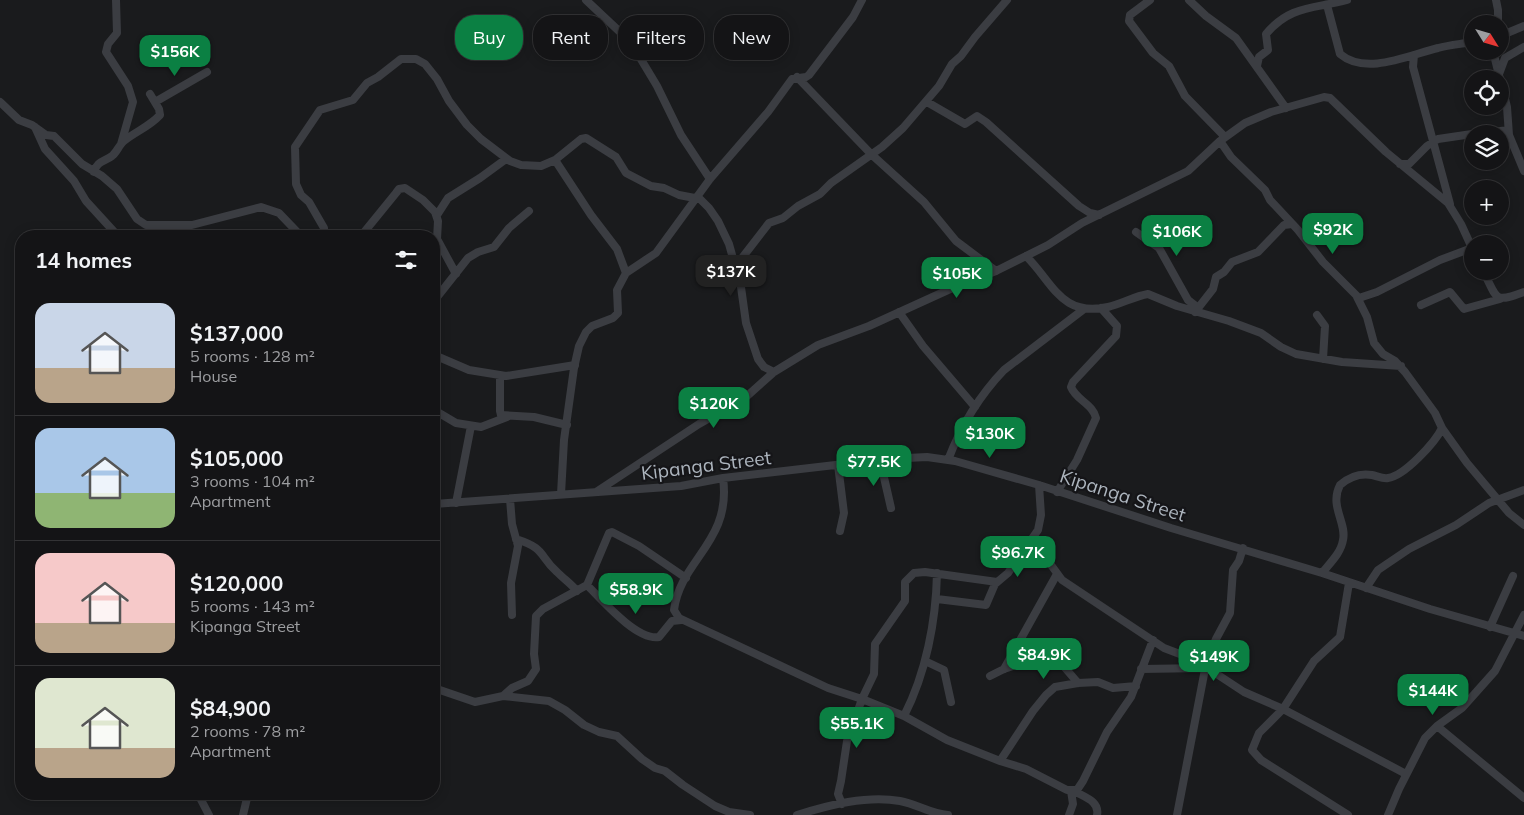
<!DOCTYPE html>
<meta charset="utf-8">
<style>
:root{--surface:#141416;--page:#1d1d1f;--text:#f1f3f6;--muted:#9d9ea1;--line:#333335;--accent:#0b8043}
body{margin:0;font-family:Mulish,sans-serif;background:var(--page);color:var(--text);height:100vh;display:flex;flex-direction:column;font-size:19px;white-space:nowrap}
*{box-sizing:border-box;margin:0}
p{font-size:16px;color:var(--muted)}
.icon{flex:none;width:28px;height:28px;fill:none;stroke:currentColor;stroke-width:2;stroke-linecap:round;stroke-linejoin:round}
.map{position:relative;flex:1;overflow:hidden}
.panel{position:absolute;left:15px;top:230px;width:425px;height:570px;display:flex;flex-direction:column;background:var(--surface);border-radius:20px;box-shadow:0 2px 12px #0003,0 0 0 1px var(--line)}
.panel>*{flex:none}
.guide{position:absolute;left:455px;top:15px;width:475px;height:45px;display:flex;gap:10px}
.needle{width:32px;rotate:127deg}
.tools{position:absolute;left:1464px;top:15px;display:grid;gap:10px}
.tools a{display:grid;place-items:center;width:45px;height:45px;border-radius:50%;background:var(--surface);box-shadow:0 2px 12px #0003,0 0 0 1px var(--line);font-size:25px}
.price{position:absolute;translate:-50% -42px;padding:0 11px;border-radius:10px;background:var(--accent);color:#fff;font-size:16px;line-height:32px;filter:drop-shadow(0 1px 2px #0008)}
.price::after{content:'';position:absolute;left:50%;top:30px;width:15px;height:11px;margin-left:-8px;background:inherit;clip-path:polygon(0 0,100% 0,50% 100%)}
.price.on{background:#222;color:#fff}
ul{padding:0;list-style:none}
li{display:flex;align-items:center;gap:15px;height:125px;padding:0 20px}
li+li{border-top:1px solid var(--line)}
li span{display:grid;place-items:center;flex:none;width:140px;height:100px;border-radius:15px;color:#555}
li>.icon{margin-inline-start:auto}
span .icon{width:60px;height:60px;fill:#fffc;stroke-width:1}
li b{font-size:21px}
h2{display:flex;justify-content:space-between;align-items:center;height:60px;padding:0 20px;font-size:21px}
.tag{padding:0 18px;border-radius:20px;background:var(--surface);box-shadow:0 2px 12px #0003,0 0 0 1px var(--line);font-size:18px;line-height:45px}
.tag.on{background:var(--accent);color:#fff}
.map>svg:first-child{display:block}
</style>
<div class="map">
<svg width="1524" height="815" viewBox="0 0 1524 815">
<rect width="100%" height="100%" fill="#1a1b1d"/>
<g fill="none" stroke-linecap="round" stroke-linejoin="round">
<!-- minor -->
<path stroke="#3b3d42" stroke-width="8" d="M116 0 117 33 108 44 106 52 128 86 133 102 121 144
M586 0 620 32 629 46 639 56 657 86 681 135 710 179
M1150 0 1130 15 1129 21 1153 53 1169 66 1185 96 1225 137
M1189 0 1206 16 1236 38 1286 108
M1496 0 1498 10V24
M1327 5 1340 54C1366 76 1409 55 1438 48 1449 45 1461 44 1472 42
M1500 36 1524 26
M1493 51 1507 107 1509 135 1524 171
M1414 55 1413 67 1450 204
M1257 66 1259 57 1268 50 1266 34C1290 5 1314 9 1347 0
M1499 74 1505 58 1524 47
M797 77 871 154 924 202 956 241 996 271
M0 102 19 120 32 125 46 135 54 136 82 164 102 176 117 189 137 219 146 225H192L261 207 279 213 301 236
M155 102 207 72
M927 102 965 124 977 116 986 122 1079 206 1090 213 1099 215
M35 127 45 149 74 181 86 201 118 236
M1479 134 1508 130
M1220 141 1231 157 1265 190 1270 200 1298 230 1323 262 1359 298 1377 292 1440 260 1472 248
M555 160 591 215 617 249 626 273
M1400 164H1409L1427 146 1438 139 1472 134
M94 172C97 161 104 162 112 156 117 152 119 145 124 141 136 131 149 127 160 115L159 109 150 94
M437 215 448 198 480 178 506 159
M1136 232 1159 248 1188 300 1197 307
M324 236V228L309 202 301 195 296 184 295 147 320 110 353 100 367 83 378 77 401 59H416L425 64 437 79 449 101 467 125 481 139 510 161 521 165 541 166 555 160 581 139 586 138 616 157 626 173 651 186 664 188 679 195 700 199 709 208 718 221 729 244 741 287 746 323 758 359 764 367 774 372
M361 236 396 193 399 189 405 188 423 200 435 212 438 221 437 239 456 274
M1026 256C1054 284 1061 317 1108 307 1121 304 1135 296 1148 294L1177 306 1229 321 1261 333 1281 347 1296 354 1342 362 1401 366
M735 267 769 223 783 218 798 206 820 194 831 183 882 147 903 128 939 86 952 64 961 56 975 37 1007 0
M1483 271C1498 298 1492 304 1524 292
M1357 297 1367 317 1374 343 1383 354 1395 361 1405 372 1435 413 1442 428 1467 463 1509 513 1524 525
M434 301 468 258 478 252 494 247 509 228 529 211
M1421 305 1450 292 1464 309 1500 299
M899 312 923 346 975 407
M1195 312 1213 289 1216 277 1224 272 1232 262 1258 252 1284 225 1292 224
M1317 315 1325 326 1323 359
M434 355 469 370 506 376 575 365
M500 376V411L501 415 534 417 567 425
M434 410 456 423 481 427 507 417
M880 460 891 508
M948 460C961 426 979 396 1004 370L1084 309
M838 465 844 513 840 531
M723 478C732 542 680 560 674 610L679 618 828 688 862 699 904 716 947 740 1000 761 1026 769 1067 790H1077L1083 781 1107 732 1131 697 1153 640
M596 492 699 424 746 397 774 372 818 345 869 326 948 290 996 271 1048 245 1082 223 1188 171 1220 141 1245 123 1271 112 1324 97 1330 98 1386 152 1448 203 1461 224 1472 248
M1057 492 1077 460 1096 418C1093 404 1076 400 1071 387L1073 382 1116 336 1117 326 1101 308
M561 494 564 440 574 368 579 346 586 332 592 326 613 318 618 313 617 290 626 273 656 253 710 179 768 112 792 79 806 77 809 75 853 17 862 0
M510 499 512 524 518 546 511 583 512 615
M456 503 471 426
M434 504 681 486 723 478 887 459 927 457 955 461 1039 485 1171 528 1322 573 1430 609 1524 636
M516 539C547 549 538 555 557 572 564 579 571 584 577 591
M1032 539 1062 580 1164 648 1206 664
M1322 573C1330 563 1341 553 1343 540 1347 523 1329 506 1340 485 1349 477 1360 473 1372 475 1377 476 1383 479 1388 478 1404 476 1435 443 1442 428
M587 585C602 600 637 641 659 637L672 621 681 620
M1366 588 1378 570 1409 549 1456 525 1489 503 1524 490
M937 599 986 605 995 584 1008 573 1038 530 1041 515 1039 485
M1490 627 1513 576
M925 661 944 670 951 702
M1206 667 1244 692 1283 709 1406 774
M1004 669 1057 574
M1141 669 1205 668
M990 676 1004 669 1046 655 1060 662 1078 683
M434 688 475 702 503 696 549 701 565 710 584 725 599 732 617 736 642 759 655 768 665 771 683 785 715 806 729 812 750 815
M503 696 512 688 528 681 536 669 534 654 536 616 543 609 587 585 609 533 612 532 639 546 686 578
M904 716C926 673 936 621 937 573
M1437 726 1524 798
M1000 761 1033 711 1046 695 1055 687 1078 683 1098 682 1113 688 1136 686
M1074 791C1084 797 1100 801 1097 815
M198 794 209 815
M842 804 838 794 841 781 847 741 862 699 874 674 875 644 905 601V582L914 573 925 572 997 582
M243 815 248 794
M797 815C829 805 867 795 900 801 917 804 931 814 948 815
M1069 815 1073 804 1071 791
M1177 815 1206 664 1216 639 1230 613 1233 570 1239 561 1243 548
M1348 815 1261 760 1252 750 1259 733 1283 709 1314 661 1340 637 1349 583
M1388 815 1399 789 1425 738 1437 726 1462 708 1495 671 1524 615"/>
</g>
<g text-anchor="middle" stroke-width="4.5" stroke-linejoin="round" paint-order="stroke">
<!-- street labels -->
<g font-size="19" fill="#acb4bd" stroke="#151518">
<text transform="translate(706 465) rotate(-7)" y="7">Kipanga Street</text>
<text transform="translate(1123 495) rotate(18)" y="7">Kipanga Street</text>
</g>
</g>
</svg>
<div class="tools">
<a><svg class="needle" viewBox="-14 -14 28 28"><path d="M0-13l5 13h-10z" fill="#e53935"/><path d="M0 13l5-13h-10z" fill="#9d9ea1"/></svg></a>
<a><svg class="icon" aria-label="locate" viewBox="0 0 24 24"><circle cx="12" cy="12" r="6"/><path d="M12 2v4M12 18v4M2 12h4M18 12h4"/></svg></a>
<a><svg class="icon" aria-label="layers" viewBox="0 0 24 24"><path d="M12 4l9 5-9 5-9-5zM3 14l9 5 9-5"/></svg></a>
<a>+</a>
<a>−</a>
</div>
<b class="price" style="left:175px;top:77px">$156K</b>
<b class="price" style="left:1333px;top:255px">$92K</b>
<b class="price" style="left:1177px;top:257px">$106K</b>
<b class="price on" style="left:731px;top:297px">$137K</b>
<b class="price" style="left:957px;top:299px">$105K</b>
<b class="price" style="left:714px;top:429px">$120K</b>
<b class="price" style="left:990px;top:459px">$130K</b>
<b class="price" style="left:874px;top:487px">$77.5K</b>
<b class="price" style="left:1018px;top:578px">$96.7K</b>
<b class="price" style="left:636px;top:615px">$58.9K</b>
<b class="price" style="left:1044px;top:680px">$84.9K</b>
<b class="price" style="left:1214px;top:682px">$149K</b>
<b class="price" style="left:1433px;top:716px">$144K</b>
<b class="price" style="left:857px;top:749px">$55.1K</b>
<div class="guide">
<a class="tag on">Buy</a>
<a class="tag">Rent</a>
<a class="tag">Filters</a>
<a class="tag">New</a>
</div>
<section class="panel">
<h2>14 homes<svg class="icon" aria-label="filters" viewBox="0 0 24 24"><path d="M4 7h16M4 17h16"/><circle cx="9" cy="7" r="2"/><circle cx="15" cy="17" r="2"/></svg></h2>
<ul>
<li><span style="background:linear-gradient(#c9d6e8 65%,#b9a48a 0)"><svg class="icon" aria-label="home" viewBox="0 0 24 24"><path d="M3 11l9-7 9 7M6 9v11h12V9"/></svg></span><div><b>$137,000</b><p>5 rooms · 128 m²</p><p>House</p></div></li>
<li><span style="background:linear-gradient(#a9c7e8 65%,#8fb573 0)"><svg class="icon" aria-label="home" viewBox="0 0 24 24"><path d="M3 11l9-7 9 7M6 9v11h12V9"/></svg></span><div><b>$105,000</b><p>3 rooms · 104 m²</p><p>Apartment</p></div></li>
<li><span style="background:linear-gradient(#f6c9c9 70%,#b9a48a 0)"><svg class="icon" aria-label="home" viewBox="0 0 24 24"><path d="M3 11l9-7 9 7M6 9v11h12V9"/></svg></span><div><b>$120,000</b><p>5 rooms · 143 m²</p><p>Kipanga Street</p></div></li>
<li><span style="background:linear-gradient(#dfe7d0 70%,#b9a48a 0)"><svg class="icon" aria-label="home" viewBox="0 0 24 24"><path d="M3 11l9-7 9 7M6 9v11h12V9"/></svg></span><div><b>$84,900</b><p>2 rooms · 78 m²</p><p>Apartment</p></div></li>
</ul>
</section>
</div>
